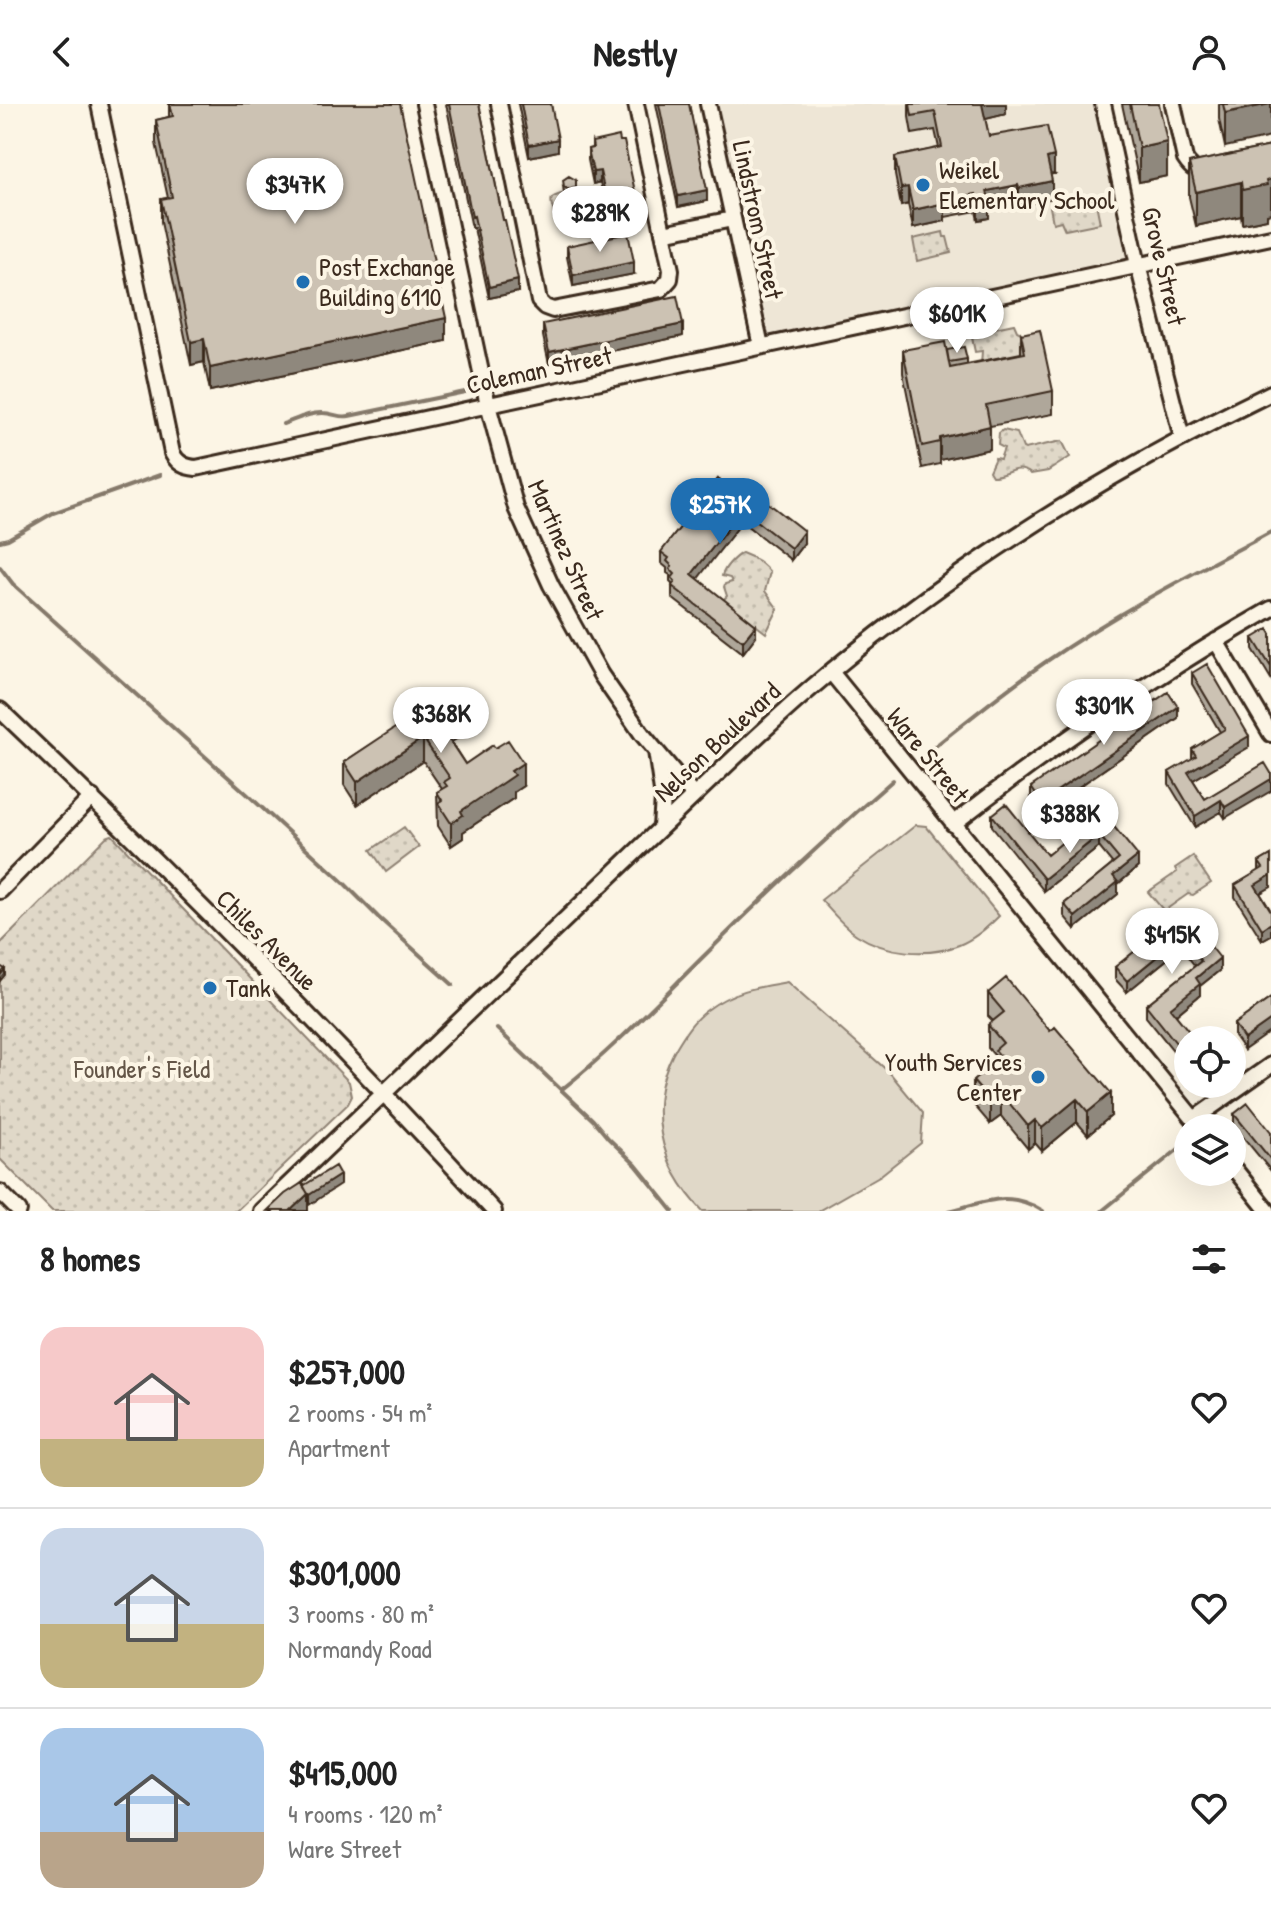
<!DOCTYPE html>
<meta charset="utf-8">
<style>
:root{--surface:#fff;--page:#f6f6f6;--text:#222;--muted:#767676;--line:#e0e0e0;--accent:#1f6fb2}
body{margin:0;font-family:"Patrick Hand",sans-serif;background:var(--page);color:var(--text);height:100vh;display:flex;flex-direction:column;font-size:30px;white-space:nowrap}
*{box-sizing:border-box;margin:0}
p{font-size:26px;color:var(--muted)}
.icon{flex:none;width:44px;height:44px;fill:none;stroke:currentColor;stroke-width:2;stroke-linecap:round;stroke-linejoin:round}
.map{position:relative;height:1107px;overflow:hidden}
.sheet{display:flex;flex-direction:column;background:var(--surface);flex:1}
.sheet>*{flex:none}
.tools{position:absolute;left:1174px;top:922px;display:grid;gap:16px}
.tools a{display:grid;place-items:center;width:72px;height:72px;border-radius:50%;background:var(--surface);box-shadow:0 8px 32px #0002;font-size:40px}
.price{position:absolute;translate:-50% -68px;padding:0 18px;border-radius:28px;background:#fff;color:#222;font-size:26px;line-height:52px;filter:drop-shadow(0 2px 4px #0008)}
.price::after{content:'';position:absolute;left:50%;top:48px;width:24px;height:18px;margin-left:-12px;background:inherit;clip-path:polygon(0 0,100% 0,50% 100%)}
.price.current{background:var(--accent);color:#fff}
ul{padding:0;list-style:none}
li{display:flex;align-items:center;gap:24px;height:200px;padding:0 40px}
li+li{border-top:2px solid var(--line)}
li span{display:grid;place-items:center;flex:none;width:224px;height:160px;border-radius:24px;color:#555}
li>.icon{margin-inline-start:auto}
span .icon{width:96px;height:96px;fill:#fffc;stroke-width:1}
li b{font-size:34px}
h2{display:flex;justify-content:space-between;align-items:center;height:96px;padding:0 40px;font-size:34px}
header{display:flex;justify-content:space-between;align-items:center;height:104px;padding:0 40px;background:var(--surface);font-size:36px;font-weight:700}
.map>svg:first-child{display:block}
</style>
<header><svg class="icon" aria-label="back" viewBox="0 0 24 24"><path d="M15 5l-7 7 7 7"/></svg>Nestly<svg class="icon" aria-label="person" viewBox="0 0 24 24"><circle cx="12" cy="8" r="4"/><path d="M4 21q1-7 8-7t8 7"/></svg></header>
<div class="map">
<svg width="1271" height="1107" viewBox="0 0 1271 1107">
<defs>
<pattern id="park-dots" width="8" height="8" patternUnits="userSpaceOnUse" patternTransform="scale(2)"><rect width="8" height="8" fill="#e0d8c8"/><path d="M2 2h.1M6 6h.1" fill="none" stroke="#c1baab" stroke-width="1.8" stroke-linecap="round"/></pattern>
</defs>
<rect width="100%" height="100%" fill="#fcf5e5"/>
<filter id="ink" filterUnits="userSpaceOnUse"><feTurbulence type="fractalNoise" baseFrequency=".0125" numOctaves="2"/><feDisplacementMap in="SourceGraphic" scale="16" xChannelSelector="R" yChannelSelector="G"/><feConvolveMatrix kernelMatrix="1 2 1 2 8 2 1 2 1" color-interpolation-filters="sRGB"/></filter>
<g filter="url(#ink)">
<!-- built -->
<path fill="#eee6d6" d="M709 0H1103L1138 161 761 242Z"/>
<!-- grass -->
<path fill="#e0d8c8" stroke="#8e8173" stroke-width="2" d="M916 721 926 722 999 812C988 823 974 835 959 841 927 854 885 849 857 831 843 822 832 808 821 796Z
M787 878 890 969 923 1009 921 1039 881 1071 818 1107H703C659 1062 644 1001 676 944 685 929 693 916 707 906 732 887 757 883 787 878Z"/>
<!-- park -->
<path fill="url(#park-dots)" stroke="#8e8173" stroke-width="2" d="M564 89 573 94 575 93C585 103 582 104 583 115L572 118 568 121 555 116C554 113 554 109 553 106 549 93 551 93 564 89Z
M1095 94 1100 119 1065 126 1061 117 1053 119 1050 103Z
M943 128 944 133H947L951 149 917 157 913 135Z
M1014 220 1017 227 1027 232 1029 240 1020 250 981 261 982 247 975 248 971 229Z
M1003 326 1017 329 1023 344 1025 345 1062 337 1070 353 1048 367 1031 370C1015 359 1008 372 992 372L989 367 995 354 1000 355 1004 344 998 341 999 329Z
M742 449C753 453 762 458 770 468L765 487 778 505 766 529 723 496 727 492 724 483 725 480 732 478 730 474 722 472C724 464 734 453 742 449Z
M404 723 419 743 386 768 371 746Z
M112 731 349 978 352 992 348 1000 236 1107H52L0 1055V840L106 733Z
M1193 752 1211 779 1193 791 1188 790 1164 807 1148 788 1177 768 1175 764Z"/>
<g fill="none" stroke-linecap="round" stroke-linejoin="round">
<!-- stream -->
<path stroke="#85796b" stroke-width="4" d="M283 320C295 316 310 308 323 309 333 309 339 314 349 312L465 288
M0 437 8 435 53 409 160 371
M0 463 13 480 247 690 344 779 378 813 453 881
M923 652C963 620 1002 588 1044 559 1116 509 1193 469 1271 428
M497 925 593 1016 608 1034 636 1061 673 1107
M561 986C615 944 660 895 709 847 768 788 830 731 893 676
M949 1107C985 1098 1009 1085 1043 1107
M1102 1107 1181 1043"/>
<!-- minor casing -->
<g stroke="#3b2a1e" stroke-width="20">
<path id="minor" d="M99 0 172 349C178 360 185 363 196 364L1271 133
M424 0 488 301 516 404 551 481 601 571 642 630 694 692
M499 0 539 197 545 203 553 206 661 185 670 175 671 166 636 0
M708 0 761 242
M1103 0 1138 161 1182 334
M1173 0 1185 55C1190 63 1197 69 1207 68
M663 129 733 115
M1216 537 1271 630
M831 568 1201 1024
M0 606C170 768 335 935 494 1107
M656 647 663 694 661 723
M953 720C1054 641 1159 569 1271 505
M0 787 92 693
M1194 1015 1271 961
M1232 1062 1268 1107
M0 1088 19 1107
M261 1107 694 692C738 650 782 608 829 569 962 459 1116 364 1271 289"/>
</g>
<!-- minor -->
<use href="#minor" stroke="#fcf5e5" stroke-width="14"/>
</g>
<!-- wall -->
<path fill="#afa79a" stroke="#3b2a1e" stroke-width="2" d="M169 0H400L446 237 210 287 204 258 191 261 161 118V95L168 94 156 39V16L169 13Z
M446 0H479L518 188 489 194 474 124H472Z
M518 0H551L558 47 529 53Z
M656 0H689L707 97 678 103Z
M909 0H1006V10L985 15 989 32 1054 70H1050L1052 94 1019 102 1018 98 989 104V114L978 116 976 107 945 113V117L913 124 908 100 901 102 895 71V53L939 44 935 26 912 30 909 13Z
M1122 0H1159L1167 72 1139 78Z
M1219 0H1271L1225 43 1219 15Z
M592 38 639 117 610 123 600 78 593 80 588 56V45L592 44Z
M1271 42 1267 115 1242 120 1241 112 1196 122 1189 93V59Z
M563 82 576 88 570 92 564 89Z
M567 142 634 170 573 182 567 153Z
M543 220 683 232 549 260 543 232Z
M1021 230 1053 287V310L990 322V345L940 356V360L922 364 903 269V246H947L967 255V260L1021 249Z
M718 375 804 439 791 456 742 418 697 475 756 532 743 549 672 494V479L670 477V471L667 469V464L661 459V448Z
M1271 530V575L1253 545V534Z
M1192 569 1249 643 1193 676 1205 695 1265 659 1225 714 1221 708 1195 723 1169 680V668L1192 655V645L1220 628 1192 580Z
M430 601 463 631 451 638 465 660 523 682 514 688V694L463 728V734L451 742 438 722 437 688 442 685 423 657 357 701 344 681V658L404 619V604Z
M1178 614 1041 709 1031 695V683Z
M992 711 1047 751 1081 733 1106 713 1138 763 1118 780V790L1075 825 1064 812V800L1113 760 1099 743 1044 787 992 722Z
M1271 751V783L1260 789 1271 807V831L1262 836 1235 793V781L1259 767V758Z
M1188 814 1220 866 1200 882V891L1176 911 1188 936V965L1146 913V901L1195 862 1181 844 1127 888 1115 875V863L1164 834Z
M988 889 1111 1012 1088 1031 1077 1018 1042 1047 1035 1039 1028 1045 1001 1012 990 1020 973 1000V977L995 959V952L988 944V921L993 917 988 912Z
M1271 894 1244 946 1234 932V920Z
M1234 1010 1271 1028V1067L1234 1022Z"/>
<!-- shaded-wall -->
<path fill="#8f887d" stroke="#3b2a1e" stroke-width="2" d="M982 0H1006V10L982 16Z
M1271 0V33L1225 43V9Z
M558 35V47L529 53V41Z
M1167 38V72L1139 78V44Z
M1054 52V70L1047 71V54Z
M600 67V78L593 80V68Z
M1271 72V109L1267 110V115L1242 120V86L1266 77Z
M1052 77V94L1019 102V84Z
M1241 78V112L1196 122V88Z
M1018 81V98L989 104V114L978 116V99L987 87Z
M576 83V88L570 92V86Z
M908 83V100L901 102V84Z
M707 86V97L678 103V92Z
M945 99V117L913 124V106Z
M639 106V117L610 123V112Z
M634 158V170L573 182V171Z
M518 176V188L489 194V183Z
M446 214V237L210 287V264Z
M683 220V232L549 260V248Z
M204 235V258L191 261V238Z
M990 322V345L940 356V334Z
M742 406V418L692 482V470Z
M804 427V439L791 456V444Z
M756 521V532L743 549V537Z
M1178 603V614L1041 709V698Z
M463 608V631L440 645V622Z
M1249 632V643L1188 679V668Z
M423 634V657L357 701V678Z
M523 659V682L514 688V694L463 728V734L451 742V719L461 707 511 667Z
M1271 675V687L1225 714V703Z
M1221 696V708L1195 723V712Z
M1099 731V743L1044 787V775Z
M1138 752V763L1118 780V790L1075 825V813L1113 772Z
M1271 771V783L1255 792V781Z
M1271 819V831L1262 836V825Z
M1181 833V844L1127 888V877Z
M1220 854V866L1200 882V891L1170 916V904L1196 874Z
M5 865V871L0 877V871Z
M1271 916V927L1244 946V935Z
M1001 989V1012L990 1020V997Z
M1111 989V1012L1088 1031V1008Z
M1077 995V1018L1042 1047V1024Z
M1035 1016V1039L1028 1045V1022Z
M340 1071V1081L309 1101V1091Z
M308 1090V1107H290Z"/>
<!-- building -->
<path fill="#ccc2b3" stroke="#3b2a1e" stroke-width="2" d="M170 0H400L446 214 210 264 204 235 191 238 161 95 172 93 156 16 173 12Z
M449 0H479L503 116H505L518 176 489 183 474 112 472 113Z
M521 0H551L558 35 529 41Z
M659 0H689L707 86 678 92Z
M910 0H982L989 32 1047 22 1054 52 1047 54 1052 77 1019 84 1018 81 987 87 989 96 978 99 976 90 945 96V99L913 106 908 83 901 84 895 53 942 43 935 8 912 12Z
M1130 0H1159L1167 38 1139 44Z
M1223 0H1268L1225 9Z
M619 32 620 37H624L639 106 610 112 600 67 593 68 588 45 593 44 592 38Z
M1271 42V75L1266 77 1267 81 1242 86 1241 78 1196 88 1189 59Z
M569 72 576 76V83L570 86 564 83 563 76Z
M628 129 634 158 573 171 567 142Z
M677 192 683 220 549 248 543 220Z
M1040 226 1053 287 986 301 990 322 940 334V338L922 342 903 246 945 238 950 264 1025 249 1021 230Z
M964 243 967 255 949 258 947 246Z
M718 375 733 386 740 377 804 427 791 444 742 406 692 470 756 521 743 537 672 482 675 477 672 474 675 470 670 465 672 462 667 457 669 454 661 448Z
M1268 525 1271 530V563L1253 534Z
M1207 560 1249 632 1188 668 1205 695 1265 659 1271 669V675L1225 703 1221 696 1195 712 1169 668 1196 652 1192 645 1225 625 1192 569Z
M449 588 463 608 440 622 465 660 493 641 495 644 508 636 523 659 511 667 514 671 461 707 463 711 451 719 438 699 442 696 437 688 447 682 444 678 450 674 423 634 357 678 344 658 410 614 404 604 423 591 430 601Z
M1168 588 1178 603 1041 698 1031 683Z
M1006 700 1047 751 1076 727 1081 733 1106 713 1138 752 1113 772 1118 778 1075 813 1064 800 1119 755 1099 731 1044 775 992 711Z
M1271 751V771L1255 781 1271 807V819L1262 825 1235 781 1263 764 1259 758Z
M1188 814 1220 854 1196 874 1200 880 1170 904 1196 936H1188V954L1146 901 1201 857 1181 833 1127 877 1115 863 1159 828 1164 834Z
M0 862 5 865 0 871Z
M1006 874 1050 927 1055 923 1111 989 1088 1008 1077 995 1042 1024 1035 1016 1028 1022 1001 989 990 997 973 977 1001 953 995 946 1003 939 988 921 1004 908 988 889Z
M1271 894V916L1244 935 1234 920Z
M1248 999 1271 1028V1056L1234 1010Z
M335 1062 340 1071 309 1091 303 1082Z
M302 1079 308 1090 290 1107H267L285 1090Z"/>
</g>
<!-- markers -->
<g fill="#1f6fb2" stroke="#fcf5e5" stroke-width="3">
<circle cx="923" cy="81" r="8"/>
<circle cx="303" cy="178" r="8"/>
<circle cx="210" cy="884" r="8"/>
<circle cx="1038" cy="973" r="8"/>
</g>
<g text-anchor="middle" stroke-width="8" stroke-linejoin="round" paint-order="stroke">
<!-- poi labels -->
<g font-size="26" fill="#3b2a1e" stroke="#fcf5e5" text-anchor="start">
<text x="939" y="75">Weikel<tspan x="939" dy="30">Elementary School</tspan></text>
<text x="319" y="172">Post Exchange<tspan x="319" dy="30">Building 6110</tspan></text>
<text x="226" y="893">Tank</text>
<text x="1022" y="967" text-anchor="end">Youth Services<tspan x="1022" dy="30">Center</tspan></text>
</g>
<!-- street labels -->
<g font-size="26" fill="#3b2a1e" stroke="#fcf5e5">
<text transform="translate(758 116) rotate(78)" y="9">Lindstrom Street</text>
<text transform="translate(1164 162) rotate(77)" y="9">Grove Street</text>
<text transform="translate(539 266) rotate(-12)" y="9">Coleman Street</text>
<text transform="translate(566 446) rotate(66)" y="9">Martinez Street</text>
<text transform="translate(717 638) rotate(-43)" y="9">Nelson Boulevard</text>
<text transform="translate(928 651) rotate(51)" y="9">Ware Street</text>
<text transform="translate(267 836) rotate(45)" y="9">Chiles Avenue</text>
</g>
<!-- park labels -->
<g font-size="26" fill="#645648" stroke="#fcf5e5">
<text x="142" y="974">Founder's Field</text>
</g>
</g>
</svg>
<div class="tools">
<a><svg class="icon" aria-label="locate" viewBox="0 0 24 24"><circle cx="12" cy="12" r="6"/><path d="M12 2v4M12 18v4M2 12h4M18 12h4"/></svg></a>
<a><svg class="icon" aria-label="layers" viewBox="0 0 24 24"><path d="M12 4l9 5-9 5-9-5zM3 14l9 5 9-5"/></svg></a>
</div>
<b class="price" style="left:295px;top:122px">$347K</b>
<b class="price" style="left:600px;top:150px">$289K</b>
<b class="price" style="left:957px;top:251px">$601K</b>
<b class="price current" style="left:720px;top:442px">$257K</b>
<b class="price" style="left:1104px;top:643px">$301K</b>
<b class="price" style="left:441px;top:651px">$368K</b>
<b class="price" style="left:1070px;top:751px">$388K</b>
<b class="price" style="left:1172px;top:872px">$415K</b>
</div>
<section class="sheet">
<h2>8 homes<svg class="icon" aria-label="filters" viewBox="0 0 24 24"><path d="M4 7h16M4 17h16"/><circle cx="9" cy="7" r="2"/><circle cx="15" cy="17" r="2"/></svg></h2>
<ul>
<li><span style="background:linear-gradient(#f6c9c9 70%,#c2b280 0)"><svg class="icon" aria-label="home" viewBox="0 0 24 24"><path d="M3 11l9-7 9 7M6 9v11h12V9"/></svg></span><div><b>$257,000</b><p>2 rooms · 54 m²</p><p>Apartment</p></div><svg class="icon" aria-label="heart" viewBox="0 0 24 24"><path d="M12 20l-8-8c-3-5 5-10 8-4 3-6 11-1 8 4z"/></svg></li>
<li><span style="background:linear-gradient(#c9d6e8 60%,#c2b280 0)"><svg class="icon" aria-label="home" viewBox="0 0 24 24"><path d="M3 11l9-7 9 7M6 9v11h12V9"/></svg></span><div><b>$301,000</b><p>3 rooms · 80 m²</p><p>Normandy Road</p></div><svg class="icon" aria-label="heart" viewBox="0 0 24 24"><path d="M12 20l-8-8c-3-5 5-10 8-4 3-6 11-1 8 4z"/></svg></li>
<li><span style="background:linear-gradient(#a9c7e8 65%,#b9a48a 0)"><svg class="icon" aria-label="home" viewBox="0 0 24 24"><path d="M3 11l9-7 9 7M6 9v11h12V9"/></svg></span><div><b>$415,000</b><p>4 rooms · 120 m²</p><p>Ware Street</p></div><svg class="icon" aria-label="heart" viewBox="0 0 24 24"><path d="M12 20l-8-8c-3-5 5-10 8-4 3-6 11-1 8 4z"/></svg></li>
</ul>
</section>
